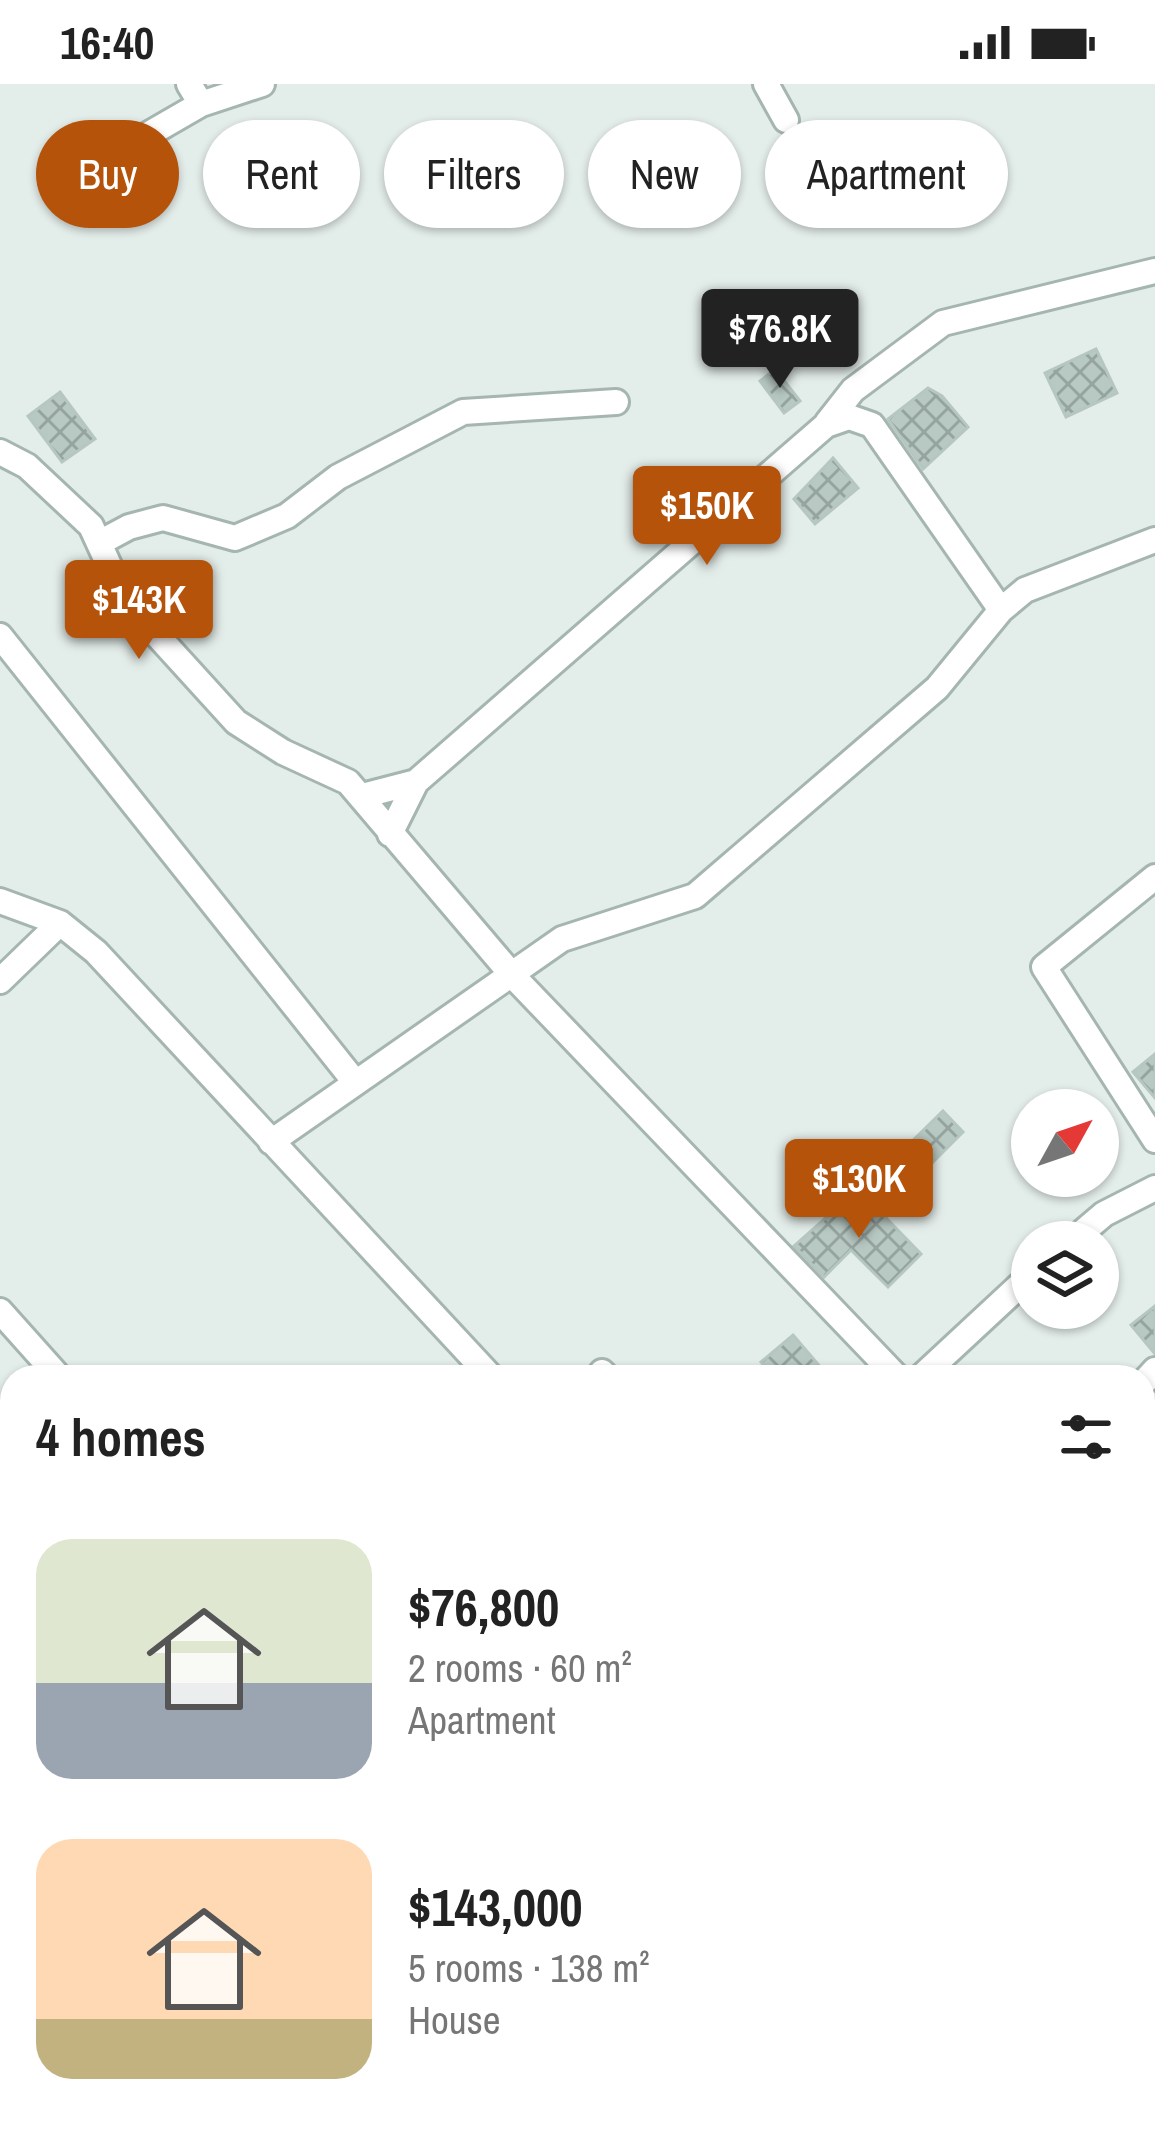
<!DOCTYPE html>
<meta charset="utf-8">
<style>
:root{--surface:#fff;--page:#f6f6f6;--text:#222;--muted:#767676;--accent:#b45309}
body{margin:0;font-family:"Archivo Narrow",sans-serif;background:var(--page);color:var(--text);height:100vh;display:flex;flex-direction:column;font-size:45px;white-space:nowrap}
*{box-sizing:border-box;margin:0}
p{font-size:39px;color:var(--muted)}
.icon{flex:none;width:66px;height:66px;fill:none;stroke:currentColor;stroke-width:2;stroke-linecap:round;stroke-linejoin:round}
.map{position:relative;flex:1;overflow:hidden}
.drawer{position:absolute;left:0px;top:1281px;width:1155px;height:771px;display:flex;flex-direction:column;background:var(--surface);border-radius:36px 36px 0 0;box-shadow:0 3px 9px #0004}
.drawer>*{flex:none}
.top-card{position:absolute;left:36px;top:36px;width:1083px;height:108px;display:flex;gap:24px}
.needle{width:78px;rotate:50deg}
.fabs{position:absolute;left:1011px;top:1005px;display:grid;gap:24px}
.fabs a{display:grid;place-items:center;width:108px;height:108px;border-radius:50%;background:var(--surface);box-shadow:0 3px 9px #0004;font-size:60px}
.price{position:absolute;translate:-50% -102px;padding:0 27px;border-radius:12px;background:var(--accent);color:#fff;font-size:39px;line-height:78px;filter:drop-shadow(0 3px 6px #0008)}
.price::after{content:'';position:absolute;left:50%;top:72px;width:36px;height:27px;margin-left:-18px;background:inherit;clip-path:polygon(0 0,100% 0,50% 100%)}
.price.on{background:#222;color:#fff}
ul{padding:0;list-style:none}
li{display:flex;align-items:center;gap:36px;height:300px;padding:0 36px}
li span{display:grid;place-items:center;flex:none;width:336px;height:240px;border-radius:36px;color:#555}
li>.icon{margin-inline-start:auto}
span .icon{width:144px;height:144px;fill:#fffc;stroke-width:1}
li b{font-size:51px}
h2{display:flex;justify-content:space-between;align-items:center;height:144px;padding:0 36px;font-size:51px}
.tag{padding:0 42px;border-radius:54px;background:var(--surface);box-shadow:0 3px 9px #0004;font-size:42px;line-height:108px}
.tag.on{background:var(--accent);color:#fff}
.status{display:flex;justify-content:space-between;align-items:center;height:84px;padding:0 60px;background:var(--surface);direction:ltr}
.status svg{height:33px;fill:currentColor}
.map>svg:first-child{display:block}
</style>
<div class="status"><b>16:40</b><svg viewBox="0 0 49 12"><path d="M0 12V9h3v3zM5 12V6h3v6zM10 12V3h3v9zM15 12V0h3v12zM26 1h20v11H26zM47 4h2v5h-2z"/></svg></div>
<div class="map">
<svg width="1155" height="2051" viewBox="0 0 1155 2051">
<defs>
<pattern id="building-cross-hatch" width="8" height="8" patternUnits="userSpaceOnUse" patternTransform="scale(3)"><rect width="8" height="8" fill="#b8c8c2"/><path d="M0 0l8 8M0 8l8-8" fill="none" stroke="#95a49e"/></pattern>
</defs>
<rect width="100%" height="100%" fill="#e3ede9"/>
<!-- building -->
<path fill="url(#building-cross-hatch)" stroke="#b5c7c0" stroke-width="3" d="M1096 265 1117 309 1066 333 1045 289Z
M775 285 800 317 784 329 760 297Z
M928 304 942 312 968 343 923 385 888 335Z
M60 308 95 355 62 378 28 332Z
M833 374 858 404 815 440 794 415Z
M1155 970V1014L1133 988Z
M943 1027 963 1048 918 1093 897 1072Z
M858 1105 921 1170 888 1203 851 1166 824 1193 794 1162Z
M1155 1222V1270L1131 1241Z
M793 1251 829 1293H774L761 1278Z"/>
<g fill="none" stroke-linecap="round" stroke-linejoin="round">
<!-- minor casing -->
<g stroke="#a5b5b0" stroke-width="30">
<path id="minor" d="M189 0 201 20 262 0
M766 0 786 36
M59 102 201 20
M827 339 853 306 943 239 1155 187
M0 368 27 382 91 442 125 516 236 638 283 668 348 698 513 892 897 1293
M101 458 129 443 163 434 235 454 287 432 338 393 463 328 616 318
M0 552 355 998
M362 712 416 698
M390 750 416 698 826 341 849 333 872 341 1001 526
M1155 793 1044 883 1155 1056
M0 817 60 839 96 868 491 1293
M0 897 60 839
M271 1058 562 855 695 812 937 604 1001 526 1025 506 1155 456
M1071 1158 1104 1130 1155 1104
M0 1227 59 1293
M602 1288 607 1293
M921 1293 1032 1190
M1143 1299 1155 1286
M0 1356 12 1342
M0 1783 12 1793
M0 1901 12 1889
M1143 2024 1155 2026
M777 2040 788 2051
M264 2051 276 2040
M383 2051 391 2040
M587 2051 600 2040
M1076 2051 1083 2040"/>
</g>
<!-- minor -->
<use href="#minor" stroke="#fff" stroke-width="24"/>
</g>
</svg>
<div class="fabs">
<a><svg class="needle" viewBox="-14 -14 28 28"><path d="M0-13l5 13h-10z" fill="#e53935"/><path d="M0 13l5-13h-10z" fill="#767676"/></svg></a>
<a><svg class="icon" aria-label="layers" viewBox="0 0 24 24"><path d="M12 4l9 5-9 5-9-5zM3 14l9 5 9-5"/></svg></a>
</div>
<b class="price on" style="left:780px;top:307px">$76.8K</b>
<b class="price" style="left:707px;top:484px">$150K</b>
<b class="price" style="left:139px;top:578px">$143K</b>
<b class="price" style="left:859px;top:1157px">$130K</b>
<div class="top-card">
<a class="tag on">Buy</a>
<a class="tag">Rent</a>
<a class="tag">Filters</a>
<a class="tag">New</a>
<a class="tag">Apartment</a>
</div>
<section class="drawer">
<h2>4 homes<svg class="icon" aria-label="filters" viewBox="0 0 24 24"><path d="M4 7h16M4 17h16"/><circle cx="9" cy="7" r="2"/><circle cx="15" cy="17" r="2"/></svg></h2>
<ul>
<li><span style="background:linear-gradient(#dfe7d0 60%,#9aa5b1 0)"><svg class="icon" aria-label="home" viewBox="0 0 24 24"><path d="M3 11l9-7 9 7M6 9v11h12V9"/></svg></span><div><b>$76,800</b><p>2 rooms · 60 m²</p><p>Apartment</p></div></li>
<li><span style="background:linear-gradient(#ffd9b3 75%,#c2b280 0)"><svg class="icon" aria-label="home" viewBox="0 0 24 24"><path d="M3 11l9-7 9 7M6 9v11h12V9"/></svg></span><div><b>$143,000</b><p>5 rooms · 138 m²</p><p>House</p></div></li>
</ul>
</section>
</div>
